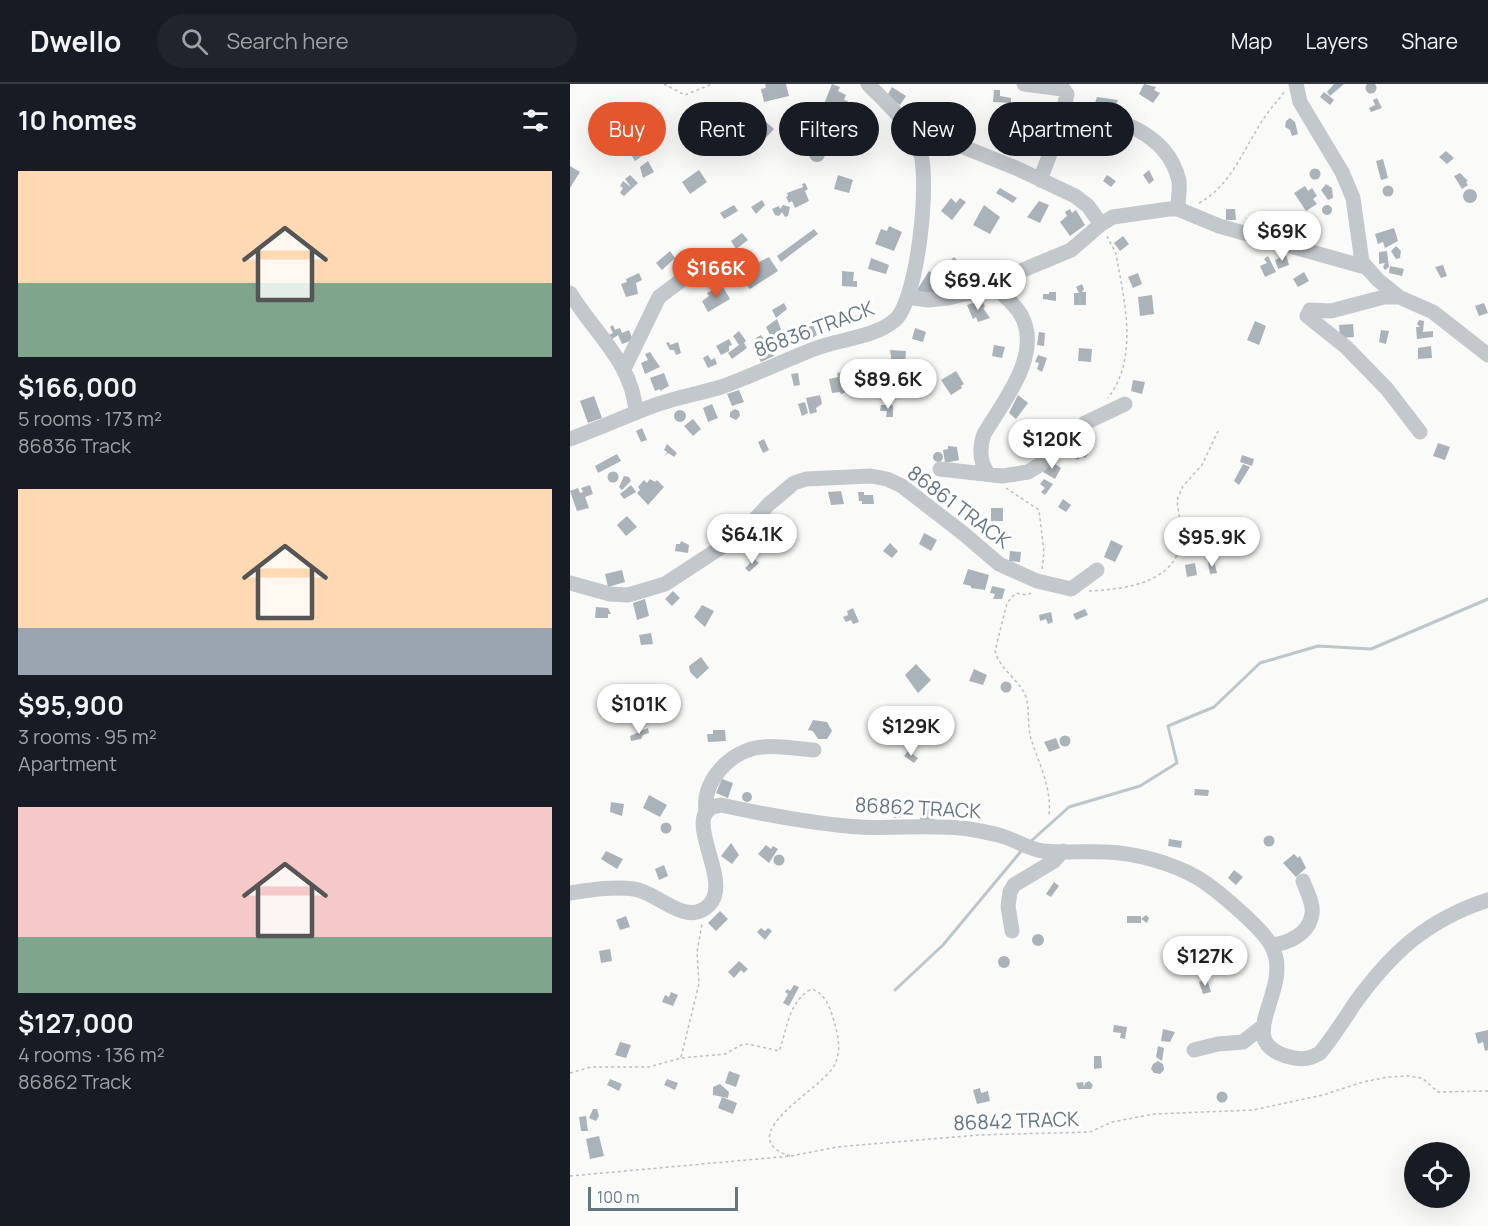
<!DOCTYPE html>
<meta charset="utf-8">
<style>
:root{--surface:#171b24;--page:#20242c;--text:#f1f3f6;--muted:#9ea1a6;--line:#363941;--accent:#e4572e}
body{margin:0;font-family:Manrope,sans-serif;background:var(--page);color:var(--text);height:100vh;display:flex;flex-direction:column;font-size:22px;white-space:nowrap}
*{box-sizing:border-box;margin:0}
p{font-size:20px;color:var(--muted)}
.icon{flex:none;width:33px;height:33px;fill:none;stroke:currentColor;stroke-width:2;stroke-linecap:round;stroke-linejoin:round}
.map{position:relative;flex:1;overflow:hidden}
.side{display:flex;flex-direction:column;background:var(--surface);width:570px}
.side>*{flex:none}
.hud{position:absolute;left:18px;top:18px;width:570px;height:54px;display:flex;gap:12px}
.controls{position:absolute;left:834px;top:1058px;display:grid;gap:12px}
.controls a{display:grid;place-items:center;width:66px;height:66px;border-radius:50%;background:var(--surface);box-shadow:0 6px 24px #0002;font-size:30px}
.scale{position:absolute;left:18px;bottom:15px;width:150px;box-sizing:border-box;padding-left:6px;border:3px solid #657683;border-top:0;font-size:16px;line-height:21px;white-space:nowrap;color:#657683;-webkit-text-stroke:4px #fff;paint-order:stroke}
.price{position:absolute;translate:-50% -51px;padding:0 14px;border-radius:21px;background:#fff;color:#222;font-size:20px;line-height:39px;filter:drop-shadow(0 2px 3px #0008)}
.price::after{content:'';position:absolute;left:50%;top:36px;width:18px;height:14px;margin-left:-9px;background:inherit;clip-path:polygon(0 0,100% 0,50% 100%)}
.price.current{background:var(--accent);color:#fff}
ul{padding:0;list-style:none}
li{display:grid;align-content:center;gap:12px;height:318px;padding:0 18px}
li span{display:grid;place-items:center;height:186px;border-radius:0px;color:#555}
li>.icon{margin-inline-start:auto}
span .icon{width:108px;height:108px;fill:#fffc;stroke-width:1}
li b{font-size:26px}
h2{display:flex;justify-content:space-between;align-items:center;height:72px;padding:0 18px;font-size:26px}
.tag{padding:0 21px;border-radius:27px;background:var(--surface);box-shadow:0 6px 24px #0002;font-size:21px;line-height:54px}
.tag.current{background:var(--accent);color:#fff}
header{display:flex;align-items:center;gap:36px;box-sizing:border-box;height:84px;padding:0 30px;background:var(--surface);border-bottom:2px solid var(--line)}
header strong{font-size:28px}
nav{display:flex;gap:33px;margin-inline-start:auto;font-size:21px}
.search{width:420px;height:54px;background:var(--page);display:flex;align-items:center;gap:15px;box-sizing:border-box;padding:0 21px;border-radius:33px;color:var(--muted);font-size:22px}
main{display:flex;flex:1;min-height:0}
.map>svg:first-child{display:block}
</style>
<header>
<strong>Dwello</strong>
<div class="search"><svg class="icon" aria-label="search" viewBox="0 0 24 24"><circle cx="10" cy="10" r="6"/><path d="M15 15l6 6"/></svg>Search here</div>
<nav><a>Map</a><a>Layers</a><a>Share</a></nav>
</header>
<main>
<section class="side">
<h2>10 homes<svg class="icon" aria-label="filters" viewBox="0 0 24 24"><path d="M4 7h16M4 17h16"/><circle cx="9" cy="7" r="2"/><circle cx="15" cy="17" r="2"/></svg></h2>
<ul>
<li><span style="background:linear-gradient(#ffd9b3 60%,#7fa58c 0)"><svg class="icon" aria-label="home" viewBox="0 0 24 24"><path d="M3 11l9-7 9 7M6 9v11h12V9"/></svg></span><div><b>$166,000</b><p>5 rooms · 173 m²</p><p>86836 Track</p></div></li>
<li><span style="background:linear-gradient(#ffd9b3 75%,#9aa5b1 0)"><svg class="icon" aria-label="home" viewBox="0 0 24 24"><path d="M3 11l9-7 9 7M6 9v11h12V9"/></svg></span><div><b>$95,900</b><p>3 rooms · 95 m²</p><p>Apartment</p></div></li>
<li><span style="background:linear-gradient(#f6c9c9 70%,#7fa58c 0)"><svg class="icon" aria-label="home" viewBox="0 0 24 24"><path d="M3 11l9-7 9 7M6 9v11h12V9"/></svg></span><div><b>$127,000</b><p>4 rooms · 136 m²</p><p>86862 Track</p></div></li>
</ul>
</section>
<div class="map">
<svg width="918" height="1142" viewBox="0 0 918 1142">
<rect width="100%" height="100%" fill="#fafaf8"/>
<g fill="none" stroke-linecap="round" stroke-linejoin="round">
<!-- stream -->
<path stroke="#bbc7cb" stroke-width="3" d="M459 759 499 723 570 702 607 679 598 642 644 623 690 579 748 562 801 565 918 515
M325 906 373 861 452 766"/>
</g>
<!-- building -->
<path fill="#aab3b9" d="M795.5 4a5.5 5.5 0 1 1 11 0a5.5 5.5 0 1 1-11 0Z
M195 0H216L219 12 194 18 191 5 196 4Z
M262 0 270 3 268 7 276 11 274 16 278 17 273 28 254 20Z
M574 0 586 3 584 6 590 9 583 19 569 10Z
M764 0H774L760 12 757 8Z
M322 3 336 12 330 21 317 12Z
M424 6H430V12L441 14V19L423 18Z
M754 8 764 16 760 21 750 13Z
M527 13 548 16 544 26 525 19Z
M807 14 812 24 801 28 799 24 805 21 803 16Z
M384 31 390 33 389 36 393 37 391 41 388 39 383 46 380 42Z
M720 34 725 38 728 50 722 52 720 46 715 43 716 37Z
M195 37 204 45 193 57 184 49Z
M32 43 39 56 29 61 23 48Z
M438 45H450L453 58 436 59Z
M499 51 519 56 515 67 496 62Z
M239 70a8 8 0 1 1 16 0a8 8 0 1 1-16 0Z
M65 65 67 69 72 65 75 70 65 77 60 69Z
M876 67 884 74 877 80 869 73Z
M813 75 818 94 811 96 806 77Z
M78 77 84 88 73 94 70 83Z
M0 82 10 88 0 104Z
M739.5 90a5.5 5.5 0 1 1 11 0a5.5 5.5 0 1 1-11 0Z
M129 86 137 98 120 110 112 98Z
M579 86 584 96 579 100 573 91Z
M890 89 898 97 896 98 898 101 892 105 884 92Z
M60 91 68 99 54 112 50 109 53 104 50 102 53 97 61 103 55 95Z
M268 91 283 96 279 109 264 105Z
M537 91 546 97 541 103 533 97Z
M235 99 238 105 235 107 239 117 225 124 222 117 219 119 216 113 218 112 217 109 233 103 232 100Z
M756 100 762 104 763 114 758 116 751 106Z
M812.5 107a5.5 5.5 0 1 1 11 0a5.5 5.5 0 1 1-11 0Z
M735 102 738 107 742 104 747 112 743 115 747 120 736 127 724 109Z
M430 104 447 114 443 119 426 109Z
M893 112a7 7 0 1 1 14 0a7 7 0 1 1-14 0Z
M381 114 386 119 390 114 396 118 382 136 371 127Z
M192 116 195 121 186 130 181 123Z
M469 117 479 121 470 139 457 133Z
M752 126a5 5 0 1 1 10 0a5 5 0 1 1-10 0Z
M164 121 168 127 154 135 150 129Z
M213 121 220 123 218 132 215 133 212 128 209 132 205 131 202 125 209 122 210 125Z
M414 121 430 133 420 150 403 141Z
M500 125 502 129 506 126 515 141 500 152 490 138 497 132 495 128Z
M656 125H665L666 136H656Z
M319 142 332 148 324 167 305 160 311 145 317 147Z
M824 144 828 157 815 164 813 158 808 160 805 150Z
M244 145 248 150 211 178 207 172Z
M172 149 178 156 166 165 161 157Z
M553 152 559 160 550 167 544 159Z
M826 162 831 167 830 174 826 175 821 167Z
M100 167 105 174 92 186 86 179Z
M817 167 819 183 815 186 813 183 815 179 809 180V168Z
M716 171 719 181 708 185 705 176Z
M698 172 706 188 695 193 690 182 697 179 694 175Z
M199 173 208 187 180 205 170 193 185 184 183 181Z
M384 173 390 179 383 189 375 182Z
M301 174 319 181 316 190 298 185Z
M873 181 877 192 871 194 865 183Z
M820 182 834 185 832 192 819 189Z
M365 186 377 193 368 210H354L347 206 359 187 363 190Z
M272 187 284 188 283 197H287V203L272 202Z
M734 188 739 197 728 203 723 195Z
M69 189 72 196 66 199 68 210 56 213 51 200 57 198 56 195Z
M568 189 572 200 563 204 558 193Z
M512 200 514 205 512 208H516V221H504V209H509L506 203Z
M153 203 160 215 138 228 132 217 139 212 137 209 143 206 144 209Z
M479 208H486V217L473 215V210H479Z
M582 211 584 230 570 232 568 213Z
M412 216 415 223 413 224 420 234 408 238 406 233 403 235 397 221Z
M214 219 217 225 206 234 202 226Z
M914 219 918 229 909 232 905 222Z
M207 235 212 248 201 253 196 243Z
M849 236 854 237 853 248 863 247V253L847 255 846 243H850L847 240Z
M685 237 696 242 689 261 677 256Z
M783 240 784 253 770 254 769 241Z
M43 241 45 246 50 244 52 249 59 246 63 256 52 260 48 251 41 256 39 251 43 249 40 243Z
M243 241 247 251 238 256 233 245Z
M345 244 356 248 353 258 342 255Z
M811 246 819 247 816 260 809 258Z
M169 247 176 257 174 259 177 264 162 275 158 269 169 261 163 252Z
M469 248 475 249 474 262 467 261Z
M191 251 204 272 191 278 186 269 190 266 186 254Z
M159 255 162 261 159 262V267L151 271 146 262Z
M99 258 100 261 108 258 111 269 106 271 104 266H100L96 259Z
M424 261 435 263 432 274 422 272Z
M861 262 862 274 848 275V264Z
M509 264 522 265 521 278 508 277Z
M320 266 336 267 335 281 322 280Z
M80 268 90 283 75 290 71 279 78 276 75 270Z
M138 271 141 276 145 274 147 280 138 284 133 274Z
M468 271 477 274 472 288 467 285 469 279 465 278Z
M344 282H351L352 295H345Z
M386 287 394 300 391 302 392 304 381 311 371 296Z
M274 288V291L282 289 285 305 271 310 270 308 262 309 259 295 268 293 267 289Z
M94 289 99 302 90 307V305L85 307 80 294Z
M228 289 230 301 224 302 221 290Z
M563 296 575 298 572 310 561 307Z
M169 306 174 318 162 322 157 310Z
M250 311 252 320 246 324 247 328 240 330 236 314Z
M448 311 458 319 446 335 439 329Z
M24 312 32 334 18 339 10 317Z
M235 318 238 329 232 332 228 320Z
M142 320 148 334 138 338 133 324Z
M311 321H323V333H316L317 327H310Z
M165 325 169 327 170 332 166 336 160 333V328Z
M104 332a6 6 0 1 1 12 0a6 6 0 1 1-12 0Z
M123 335 131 345 123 352 114 342Z
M72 344 77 356 71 358 66 347Z
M194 355 199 366 193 369 188 358Z
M868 359 880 363 875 376 863 372Z
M97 360 107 369 104 373 98 369 95 372 97 368 94 366Z
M378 362 387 363 389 376 375 379 373 366 378 365Z
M510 364 518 370 515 374 511 371 508 376 503 372Z
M363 373a5 5 0 1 1 10 0a5 5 0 1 1-10 0Z
M47 370 51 377 28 389 25 382Z
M672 371 684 375 682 382 670 378Z
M480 377 491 384 485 395 473 388Z
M673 380 680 383 669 401 664 397Z
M37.5 393a5.5 5.5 0 1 1 11 0a5.5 5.5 0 1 1-11 0Z
M54 392 59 393 61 397 52 406 49 403Z
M80 395 85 398 87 396 94 403 78 421 67 409 70 406 68 403 74 396 77 399Z
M474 395 483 400 475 411 471 408 475 404 470 400Z
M20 401 23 410 15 413 19 424 7 427 0 407 8 404 10 409 13 408 11 404Z
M61 401 66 408 54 415 50 410Z
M271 407 274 420 261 421 258 408Z
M288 408H294V411H303L304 420H292V417H289Z
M493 415 501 421 496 428 488 423Z
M421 424H433V437H421Z
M57 432 67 443 56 452 47 441Z
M354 449 367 456 361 467 349 460Z
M541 456 553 462 545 478 534 473Z
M111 457 119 461 118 469 105 467 106 460H110Z
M320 459 328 467 322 474 313 467Z
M440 467 451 468 450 478 439 477Z
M184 475 189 479 179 488 175 484Z
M644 477 647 489 640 490 638 478Z
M625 479 627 491 617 493 615 481Z
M398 485 419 491 415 506 401 504V502L393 500Z
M52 486 55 498 38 503 35 490Z
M422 502 435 505 432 515H423L425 510 420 509Z
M103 507 110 514 102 522 95 515Z
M75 515 79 532 67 536 63 519Z
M132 521 144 527 135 543 124 533Z
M26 523 38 524 41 530H38V534H25Z
M283 524 289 538 283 540 281 536 276 538 273 533 278 531 277 527Z
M515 525 518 531 506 536 503 530Z
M481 528 483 538 478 540 476 535 470 537 469 531Z
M81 549 83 560 71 561 69 551Z
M131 573 139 584 127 595 120 588 119 582Z
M346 580 361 596 348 609 335 591Z
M404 585 417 591 413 601 399 597Z
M430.5 603a5.5 5.5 0 1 1 11 0a5.5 5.5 0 1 1-11 0Z
M52 615 53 622 37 623V616Z
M243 636 257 638 262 647 257 655H248L243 647 238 646Z
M78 644 79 649 73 651 71 655 61 657 60 652Z
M143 646H155L156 657 138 658 137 650H143Z
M489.5 657a5.5 5.5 0 1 1 11 0a5.5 5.5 0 1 1-11 0Z
M486 654 490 664 479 668 474 658Z
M338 667 348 674 344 679 334 672Z
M152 695 163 699 158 714 146 709Z
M625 705 639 706 638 712 624 711Z
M172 713a5 5 0 1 1 10 0a5 5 0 1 1-10 0Z
M79 711 97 721 90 733 73 724Z
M41 718 54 720 52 732 40 728Z
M333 722 335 731 324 734 322 724Z
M351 723 365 726 364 736 350 740Z
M90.5 744a5.5 5.5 0 1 1 11 0a5.5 5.5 0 1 1-11 0Z
M693.5 757a5.5 5.5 0 1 1 11 0a5.5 5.5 0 1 1-11 0Z
M599 755 612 757 611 764 598 762Z
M161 759 169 771 162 780 151 772Z
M196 761 201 765 203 762 208 765 199 779 188 770Z
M36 767 53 775 47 785 31 775Z
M724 770 728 774 730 772 736 784 726 793 713 779Z
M203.5 776a5.5 5.5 0 1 1 11 0a5.5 5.5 0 1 1-11 0Z
M94 781 98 792 89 796 85 785Z
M664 786 673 793 666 801 658 794Z
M484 798 489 802 481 813 476 810Z
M150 827 158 835 146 847 138 839Z
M576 831 579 834 577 839 571 835V839H557V832H571V835Z
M56 832 60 843 50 846 46 836Z
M191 844 195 847 198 844 202 847 195 856 187 848Z
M462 856a6 6 0 1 1 12 0a6 6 0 1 1-12 0Z
M40 865 42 877 31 879 29 867Z
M428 878a6 6 0 1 1 12 0a6 6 0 1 1-12 0Z
M169 877 178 885 174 889 171 886 164 894 158 888Z
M637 895 641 908 633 910 629 898Z
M224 901 229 903 219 922 213 919 218 910 215 908 217 905 220 907Z
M101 908 108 911 103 922 92 918 95 911 99 913Z
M544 941 557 943 555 955 550 954 551 949 543 948Z
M593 945 605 948 600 958 591 957Z
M918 946V966L915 967 913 958 908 960 905 949Z
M50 958 61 961 56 974 45 971Z
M588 962 594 964 592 977 586 973Z
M524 972H531L532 984 524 985Z
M588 977 593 980 594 986 590 990 584 989 581 985 583 980Z
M159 987 170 991 166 1003 155 999Z
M40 995 52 1000 49 1007 37 1001Z
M97 995 108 999 105 1006 94 1001Z
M519 997 523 1001 521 1005H508L506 999 513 998 514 1003 515 999Z
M150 1000 159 1008 158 1014 143 1011V1003Z
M410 1004 411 1009 418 1007 420 1017 407 1020 403 1006Z
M646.5 1013a5.5 5.5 0 1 1 11 0a5.5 5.5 0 1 1-11 0Z
M152 1013 167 1019 163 1030 148 1024Z
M23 1025H27L29 1032 26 1037 19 1034Z
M16 1032 18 1047H11L9 1033Z
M29 1052 34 1072 20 1075 16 1055Z"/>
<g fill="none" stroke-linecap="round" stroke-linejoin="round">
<!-- path -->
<path stroke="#bbbfc2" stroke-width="1.5" stroke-dasharray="3 3" stroke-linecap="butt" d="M94 0 115 11 142 0
M629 119C663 101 675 60 697 30 702 22 709 16 714 8
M537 152 546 170 548 181C556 224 567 276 538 314
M436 404 469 426 474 468 472 486
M519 507C554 505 604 500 611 458 613 445 608 429 607 416L613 402 632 381 648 347
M461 509 457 511 446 509 437 519 425 567C430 586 449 595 456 613 460 627 457 642 461 655 469 679 482 705 479 731
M111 973 129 900 127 868 132 840
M0 989 21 983H79L111 974 155 970 171 961 178 960 209 967C218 944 217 920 241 905 255 909 260 923 264 937 268 951 272 967 264 982 252 1005 159 1052 220 1072
M0 1092 221 1072 267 1063 302 1060 408 1051 520 1048 542 1038 584 1030 683 1026 753 1011 793 998 818 993 837 992 852 994 868 1008 918 1007"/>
<!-- minor -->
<path stroke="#c3c8cc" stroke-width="15" d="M454 0 493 5 497 10 489 46 470 96
M726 0 730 18 772 88 783 114 792 178 808 196 829 213 863 228 918 271
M495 24C539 33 597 44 609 97 610 106 608 116 608 125
M346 57 376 56 446 84 505 112 518 122 531 140
M0 209C25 250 63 279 66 329
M338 213 358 216 378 214 425 203 453 186 501 166 531 140 543 133 599 125H608L649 142 795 183
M829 213H814L761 227 740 226 737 232 776 263 817 305 850 348
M54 285 89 213 121 189
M0 355C27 345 54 333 80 323 103 314 128 310 151 303 182 292 213 277 244 265 269 255 304 254 325 236 348 216 361 92 349 64 340 39 316 19 298 0
M370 385 432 392 458 388 471 380 515 339 555 320
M418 390C410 378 409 364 414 350 433 318 473 270 451 231 445 220 434 212 425 203
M0 499 40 510 58 511 95 500 170 451 199 420 224 399 236 395 301 392 317 395 332 402 394 450 429 480 467 497 501 505 527 486
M136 728C132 696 161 666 192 663 208 661 227 665 244 666
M0 809C20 806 44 802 64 805 88 808 116 844 139 821 165 795 105 727 151 721 197 731 243 740 290 743 326 745 364 740 399 745 411 747 423 749 435 753 447 757 459 765 473 767 493 769 516 767 536 768 566 769 602 779 628 794 646 805 691 843 701 861 726 904 661 955 716 972 730 976 738 976 750 969 763 953 774 936 785 919 822 868 857 836 918 816
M442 847 438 822 440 808 444 801 484 777 493 767
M702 861C719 859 739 850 742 830 744 820 736 806 733 797
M624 966 648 960 673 958 692 943"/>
</g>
<g text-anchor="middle" stroke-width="6" stroke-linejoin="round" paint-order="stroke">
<!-- street labels -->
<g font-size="20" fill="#657683" stroke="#fff">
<text transform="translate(244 245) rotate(-20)" y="7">86836 TRACK</text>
<text transform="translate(389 423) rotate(37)" y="7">86861 TRACK</text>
<text transform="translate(348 724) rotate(3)" y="7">86862 TRACK</text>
<text transform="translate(446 1037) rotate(-2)" y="7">86842 TRACK</text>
</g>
</g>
</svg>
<div class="controls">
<a><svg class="icon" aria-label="locate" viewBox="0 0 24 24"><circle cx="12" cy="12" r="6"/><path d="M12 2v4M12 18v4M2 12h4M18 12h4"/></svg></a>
</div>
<div class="scale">100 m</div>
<b class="price" style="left:712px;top:178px">$69K</b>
<b class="price current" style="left:146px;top:215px">$166K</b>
<b class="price" style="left:408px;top:227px">$69.4K</b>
<b class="price" style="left:318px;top:326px">$89.6K</b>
<b class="price" style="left:482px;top:386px">$120K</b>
<b class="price" style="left:182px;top:481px">$64.1K</b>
<b class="price" style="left:642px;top:484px">$95.9K</b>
<b class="price" style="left:69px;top:651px">$101K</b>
<b class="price" style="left:341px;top:673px">$129K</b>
<b class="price" style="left:635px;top:903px">$127K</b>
<div class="hud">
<a class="tag current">Buy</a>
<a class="tag">Rent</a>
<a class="tag">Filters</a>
<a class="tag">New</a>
<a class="tag">Apartment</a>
</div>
</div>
</main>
